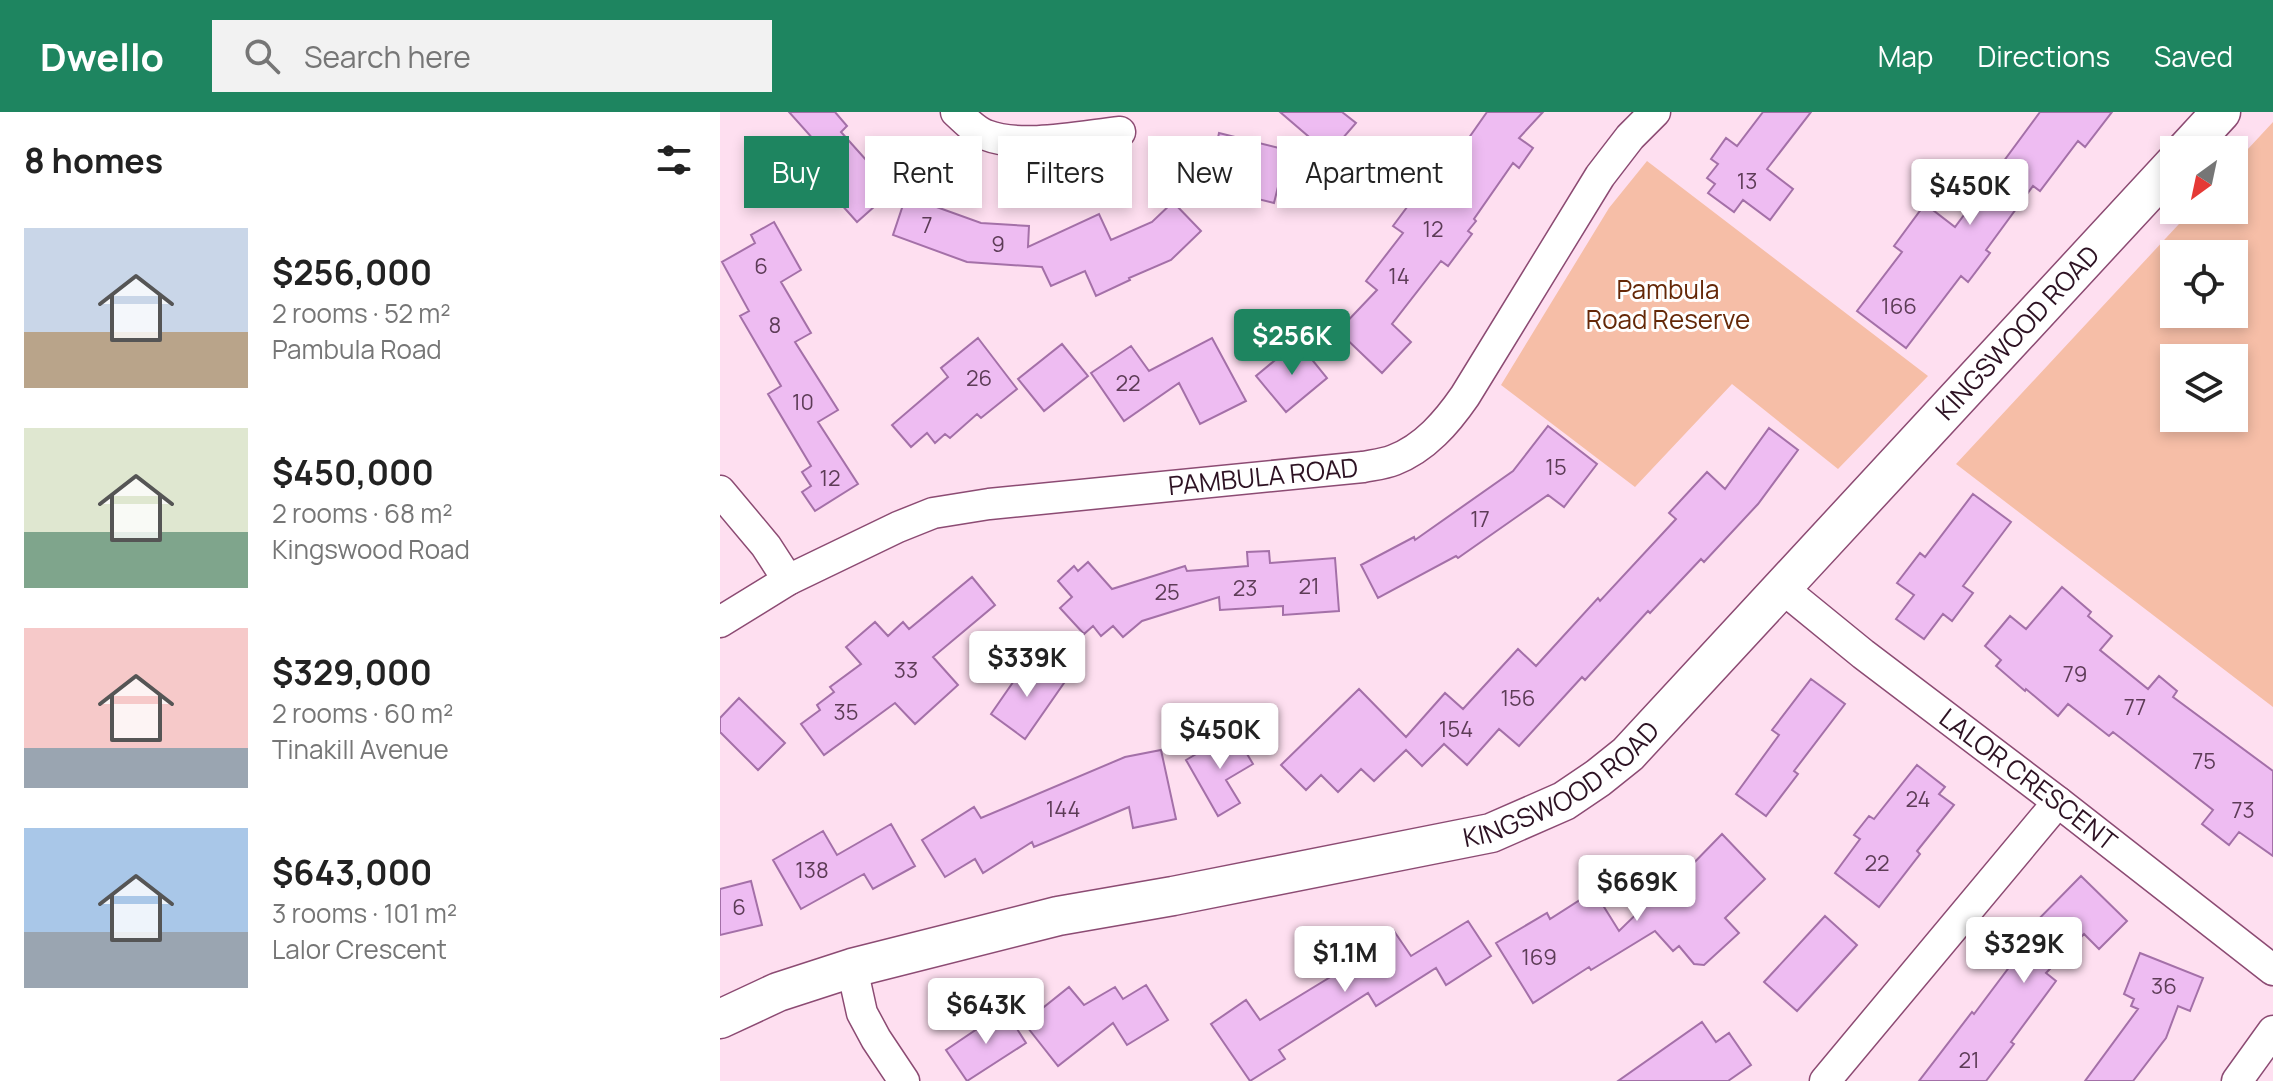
<!DOCTYPE html>
<meta charset="utf-8">
<style>
:root{--surface:#fff;--page:#f2f2f2;--text:#222;--muted:#767676;--accent:#1e8560}
body{margin:0;font-family:Manrope,sans-serif;background:var(--page);color:var(--text);height:100vh;display:flex;flex-direction:column;font-size:30px;white-space:nowrap}
*{box-sizing:border-box;margin:0}
p{font-size:26px;color:var(--muted)}
.icon{flex:none;width:44px;height:44px;fill:none;stroke:currentColor;stroke-width:2;stroke-linecap:round;stroke-linejoin:round}
.map{position:relative;flex:1;overflow:hidden}
.side{display:flex;flex-direction:column;background:var(--surface);width:720px}
.side>*{flex:none}
.guide{position:absolute;left:24px;top:24px;width:760px;height:72px;display:flex;gap:16px}
.needle{width:52px;rotate:213deg}
.fabs{position:absolute;left:1440px;top:24px;display:grid;gap:16px}
.fabs a{display:grid;place-items:center;width:88px;height:88px;border-radius:0px;background:var(--surface);box-shadow:0 4px 12px #0003;font-size:40px}
.price{position:absolute;translate:-50% -68px;padding:0 18px;border-radius:8px;background:#fff;color:#222;font-size:26px;line-height:52px;filter:drop-shadow(0 2px 4px #0008)}
.price::after{content:'';position:absolute;left:50%;top:48px;width:24px;height:18px;margin-left:-12px;background:inherit;clip-path:polygon(0 0,100% 0,50% 100%)}
.price.on{background:var(--accent);color:#fff}
ul{padding:0;list-style:none}
li{display:flex;align-items:center;gap:24px;height:200px;padding:0 24px}
li span{display:grid;place-items:center;flex:none;width:224px;height:160px;border-radius:0px;color:#555}
li>.icon{margin-inline-start:auto}
span .icon{width:96px;height:96px;fill:#fffc;stroke-width:1}
li b{font-size:34px}
h2{display:flex;justify-content:space-between;align-items:center;height:96px;padding:0 24px;font-size:34px}
.chip{padding:0 28px;border-radius:0px;background:var(--surface);box-shadow:0 4px 12px #0003;font-size:28px;line-height:72px}
.chip.on{background:var(--accent);color:#fff}
header{display:flex;align-items:center;gap:48px;box-sizing:border-box;height:112px;padding:0 40px;background:var(--accent);color:#fff}
header strong{font-size:38px}
nav{display:flex;gap:44px;margin-inline-start:auto;font-size:28px}
.search{width:560px;height:72px;background:var(--page);display:flex;align-items:center;gap:20px;box-sizing:border-box;padding:0 28px;border-radius:0px;color:var(--muted);font-size:30px}
main{display:flex;flex:1;min-height:0}
.map>svg:first-child{display:block}
</style>
<header>
<strong>Dwello</strong>
<div class="search"><svg class="icon" aria-label="search" viewBox="0 0 24 24"><circle cx="10" cy="10" r="6"/><path d="M15 15l6 6"/></svg>Search here</div>
<nav><a>Map</a><a>Directions</a><a>Saved</a></nav>
</header>
<main>
<section class="side">
<h2>8 homes<svg class="icon" aria-label="filters" viewBox="0 0 24 24"><path d="M4 7h16M4 17h16"/><circle cx="9" cy="7" r="2"/><circle cx="15" cy="17" r="2"/></svg></h2>
<ul>
<li><span style="background:linear-gradient(#c9d6e8 65%,#b9a48a 0)"><svg class="icon" aria-label="home" viewBox="0 0 24 24"><path d="M3 11l9-7 9 7M6 9v11h12V9"/></svg></span><div><b>$256,000</b><p>2 rooms · 52 m²</p><p>Pambula Road</p></div></li>
<li><span style="background:linear-gradient(#dfe7d0 65%,#7fa58c 0)"><svg class="icon" aria-label="home" viewBox="0 0 24 24"><path d="M3 11l9-7 9 7M6 9v11h12V9"/></svg></span><div><b>$450,000</b><p>2 rooms · 68 m²</p><p>Kingswood Road</p></div></li>
<li><span style="background:linear-gradient(#f6c9c9 75%,#9aa5b1 0)"><svg class="icon" aria-label="home" viewBox="0 0 24 24"><path d="M3 11l9-7 9 7M6 9v11h12V9"/></svg></span><div><b>$329,000</b><p>2 rooms · 60 m²</p><p>Tinakill Avenue</p></div></li>
<li><span style="background:linear-gradient(#a9c7e8 65%,#9aa5b1 0)"><svg class="icon" aria-label="home" viewBox="0 0 24 24"><path d="M3 11l9-7 9 7M6 9v11h12V9"/></svg></span><div><b>$643,000</b><p>3 rooms · 101 m²</p><p>Lalor Crescent</p></div></li>
</ul>
</section>
<div class="map">
<svg width="1553" height="969" viewBox="0 0 1553 969">
<rect width="100%" height="100%" fill="#fedff0"/>
<!-- green -->
<path fill="#f6bea7" fill-rule="evenodd" d="M1553 10V595L1236 352 1472 98H1514V52ZM1454 142H1514V202H1454ZM1454 246H1514V306H1454Z
M927 49 1208 264 1118 357 1012 272 915 375 781 273 889 96Z"/>
<!-- building -->
<path fill="#eebcf2" stroke="#a470a8" stroke-width="2" d="M69 0H115L127 14 121 20 173 78 137 110 103 72 120 57Z
M560 0H622L636 11 609 42Z
M767 0H823L799 26 813 36 799 56 793 51 754 107 756 109 748 119 752 122 728 154 721 149 672 212 691 230 662 261 618 219 657 178 646 169 683 121 673 114 705 71 713 77Z
M1043 0H1091L1047 57 1073 77 1050 108 1023 88 1014 100 988 81 995 72 987 66 998 52 991 47 1006 26 1017 34Z
M1320 0H1392L1365 35 1358 29 1320 79 1313 74 1266 138 1270 141 1248 170 1241 164 1186 236 1137 199 1182 140 1174 134 1205 92 1235 115Z
M499 21 567 38 554 91 506 79 511 58 492 54Z
M186 84 261 111 309 114 308 135 379 102 391 128 432 110 453 90 481 119 451 148 409 166 410 168 376 184 365 159 331 174 322 155 247 150 173 123Z
M54 110 81 158 61 170 91 221 75 230 118 298 98 310 138 372 95 399 82 380 91 374 82 360 91 354 48 282 61 274 20 204 29 199 2 150 35 131 31 123Z
M258 226 297 277 261 306 257 302 230 326 225 322 215 331 207 321 191 335 172 313 228 265 221 256Z
M492 226 526 289 480 312 459 271 404 309 371 261 411 234 429 259Z
M342 232 368 264 324 299 298 267Z
M572 234H581L607 266 566 300 536 264Z
M828 314 877 352 844 395 828 383 738 446 736 444 658 486 641 453 694 425 695 428 793 359Z
M1049 316 1078 338 1038 392 984 450 981 447 930 501 928 499 865 568 862 565 799 634 779 617 747 653 724 632 702 654 686 638 654 669 641 657 618 680 601 663 586 678 561 653 639 577 686 625 725 581 743 597 798 537 816 554 878 486 880 489 956 407 949 401 987 360 1005 377Z
M1253 382 1291 410 1243 474 1253 481 1232 509 1223 502 1204 527 1176 507 1194 483 1177 471 1200 441 1205 445Z
M549 439 550 451 615 446 619 499 563 503V494L500 498 499 485 422 509 403 525 393 514 381 524 373 514 364 522 340 496 352 485 338 469 354 454 358 459 368 450 392 477 465 454 467 459 528 454 527 440Z
M252 465 275 493 213 545 238 573 195 612 175 591 104 643 81 612 100 598 97 593 114 580 110 575 141 552 126 535 155 510 168 524 183 510 189 517Z
M1342 475 1371 500 1368 504 1392 524 1380 538 1428 577 1439 564 1457 579 1453 585 1553 659V744L1519 720 1509 733 1482 712 1493 698 1393 620 1389 624 1348 592 1338 604 1306 577 1305 579 1276 554 1281 548 1265 534 1290 504 1306 517Z
M309 547 344 571 305 627 271 602Z
M1091 567 1125 592 1074 659 1078 662 1046 704 1016 682 1059 623 1052 618Z
M19 586 65 631 38 658 0 620V606Z
M514 620 533 652 506 668 520 691 498 704 466 648Z
M441 638 456 707 413 716 409 695 314 735 312 730 263 761 255 747 225 765 202 728 254 695 261 706 405 645Z
M1197 653 1225 675 1219 682 1234 693 1197 739 1200 742 1159 795 1115 761 1140 727 1134 723 1149 704 1154 707Z
M171 712 195 754 153 777 144 762 81 797 53 748 103 719 117 743Z
M1002 722 1045 767 1005 806 1019 821 984 853 974 852 959 834 953 839 935 819 871 858 869 855 813 891 776 831 827 801 830 807 874 779 899 819 938 781 932 773 956 752 964 761Z
M1361 764 1407 809 1379 837 1364 822 1326 861 1336 869 1291 930 1294 932 1266 969H1199L1252 900 1254 902 1314 822 1309 817Z
M31 769 42 813 0 823V777Z
M1105 804 1137 833 1077 899 1044 870Z
M748 809 771 844 726 873 716 856 656 894 648 881 559 938 565 947 530 969 491 912 526 888 540 908 630 853 627 849 674 819 691 844Z
M1420 841 1483 866 1470 899 1458 894 1446 926 1413 969H1365L1418 897 1411 894 1414 887 1404 882Z
M426 873 448 908 407 933 393 911 338 954 304 911 349 875 364 893 395 875 403 887Z
M285 898 306 931 247 969 226 938Z
M982 910 996 930 1009 921 1031 953 1008 969H898Z"/>
<g fill="none" stroke-linecap="round" stroke-linejoin="round">
<!-- minor casing -->
<g stroke="#8c4b73" stroke-width="33">
<g id="minor">
<path d="M236 0C245 8 255 19 266 23 301 37 362 24 400 20"/>
<path d="M0 379 46 434 68 468"/>
<path id="s1" d="M1062 476 1143 542 1338 690 1553 858"/>
<path id="s2" d="M0 510 68 468 178 415 213 401 269 392 643 355C653 353 664 352 674 348 705 336 727 310 745 284L880 64 910 25 935 0"/>
<path d="M132 856 142 901 156 927 184 969"/>
<path d="M1105 969 1338 690"/>
<path d="M1517 969 1553 919"/>
</g>
</g>
<!-- tertiary casing -->
<g stroke="#8c4b73" stroke-width="41">
<g id="tertiary">
<path d="M1466 38 1501 0"/>
<path id="s3" d="M0 907 58 880 132 856 338 804 453 784 771 721 844 689 878 666 908 642 1454 52"/>
</g>
</g>
<!-- minor -->
<use href="#minor" stroke="#fff" stroke-width="30"/>
<!-- tertiary -->
<use href="#tertiary" stroke="#fff" stroke-width="38"/>
</g>
<g text-anchor="middle" stroke-width="6" stroke-linejoin="round" paint-order="stroke">
<!-- number labels -->
<g font-size="22" fill="#5d3c57">
<text x="1027" y="77">13</text>
<text x="207" y="121">7</text>
<text x="713" y="125">12</text>
<text x="278" y="140">9</text>
<text x="41" y="162">6</text>
<text x="679" y="172">14</text>
<text x="1179" y="202">166</text>
<text x="55" y="221">8</text>
<text x="259" y="274">26</text>
<text x="408" y="279">22</text>
<text x="83" y="298">10</text>
<text x="836" y="363">15</text>
<text x="110" y="374">12</text>
<text x="760" y="415">17</text>
<text x="589" y="482">21</text>
<text x="525" y="484">23</text>
<text x="447" y="488">25</text>
<text x="186" y="566">33</text>
<text x="1355" y="570">79</text>
<text x="798" y="594">156</text>
<text x="1415" y="603">77</text>
<text x="126" y="608">35</text>
<text x="736" y="625">154</text>
<text x="1484" y="657">75</text>
<text x="1198" y="695">24</text>
<text x="343" y="705">144</text>
<text x="1523" y="706">73</text>
<text x="1157" y="759">22</text>
<text x="92" y="766">138</text>
<text x="19" y="803">6</text>
<text x="819" y="853">169</text>
<text x="1444" y="882">36</text>
<text x="1249" y="956">21</text>
</g>
<!-- park labels -->
<g font-size="26" fill="#652808" stroke="#fff">
<text x="948" y="187">Pambula<tspan x="948" dy="30">Road Reserve</tspan></text>
</g>
<!-- street labels -->
<g font-size="26" fill="#2d1223" stroke="#fff">
<text dy="9" stroke="none"><textPath href="#s3" startOffset="1528">KINGSWOOD ROAD</textPath></text>
<text dy="9" stroke="none"><textPath href="#s2" startOffset="572">PAMBULA ROAD</textPath></text>
<text dy="9" stroke="none"><textPath href="#s3" startOffset="880">KINGSWOOD ROAD</textPath></text>
<text dy="9" stroke="none"><textPath href="#s1" startOffset="312">LALOR CRESCENT</textPath></text>
</g>
</g>
</svg>
<div class="fabs">
<a><svg class="needle" viewBox="-14 -14 28 28"><path d="M0-13l5 13h-10z" fill="#e53935"/><path d="M0 13l5-13h-10z" fill="#767676"/></svg></a>
<a><svg class="icon" aria-label="locate" viewBox="0 0 24 24"><circle cx="12" cy="12" r="6"/><path d="M12 2v4M12 18v4M2 12h4M18 12h4"/></svg></a>
<a><svg class="icon" aria-label="layers" viewBox="0 0 24 24"><path d="M12 4l9 5-9 5-9-5zM3 14l9 5 9-5"/></svg></a>
</div>
<b class="price" style="left:1250px;top:115px">$450K</b>
<b class="price on" style="left:572px;top:265px">$256K</b>
<b class="price" style="left:307px;top:587px">$339K</b>
<b class="price" style="left:500px;top:659px">$450K</b>
<b class="price" style="left:917px;top:811px">$669K</b>
<b class="price" style="left:1304px;top:873px">$329K</b>
<b class="price" style="left:625px;top:882px">$1.1M</b>
<b class="price" style="left:266px;top:934px">$643K</b>
<div class="guide">
<a class="chip on">Buy</a>
<a class="chip">Rent</a>
<a class="chip">Filters</a>
<a class="chip">New</a>
<a class="chip">Apartment</a>
</div>
</div>
</main>
